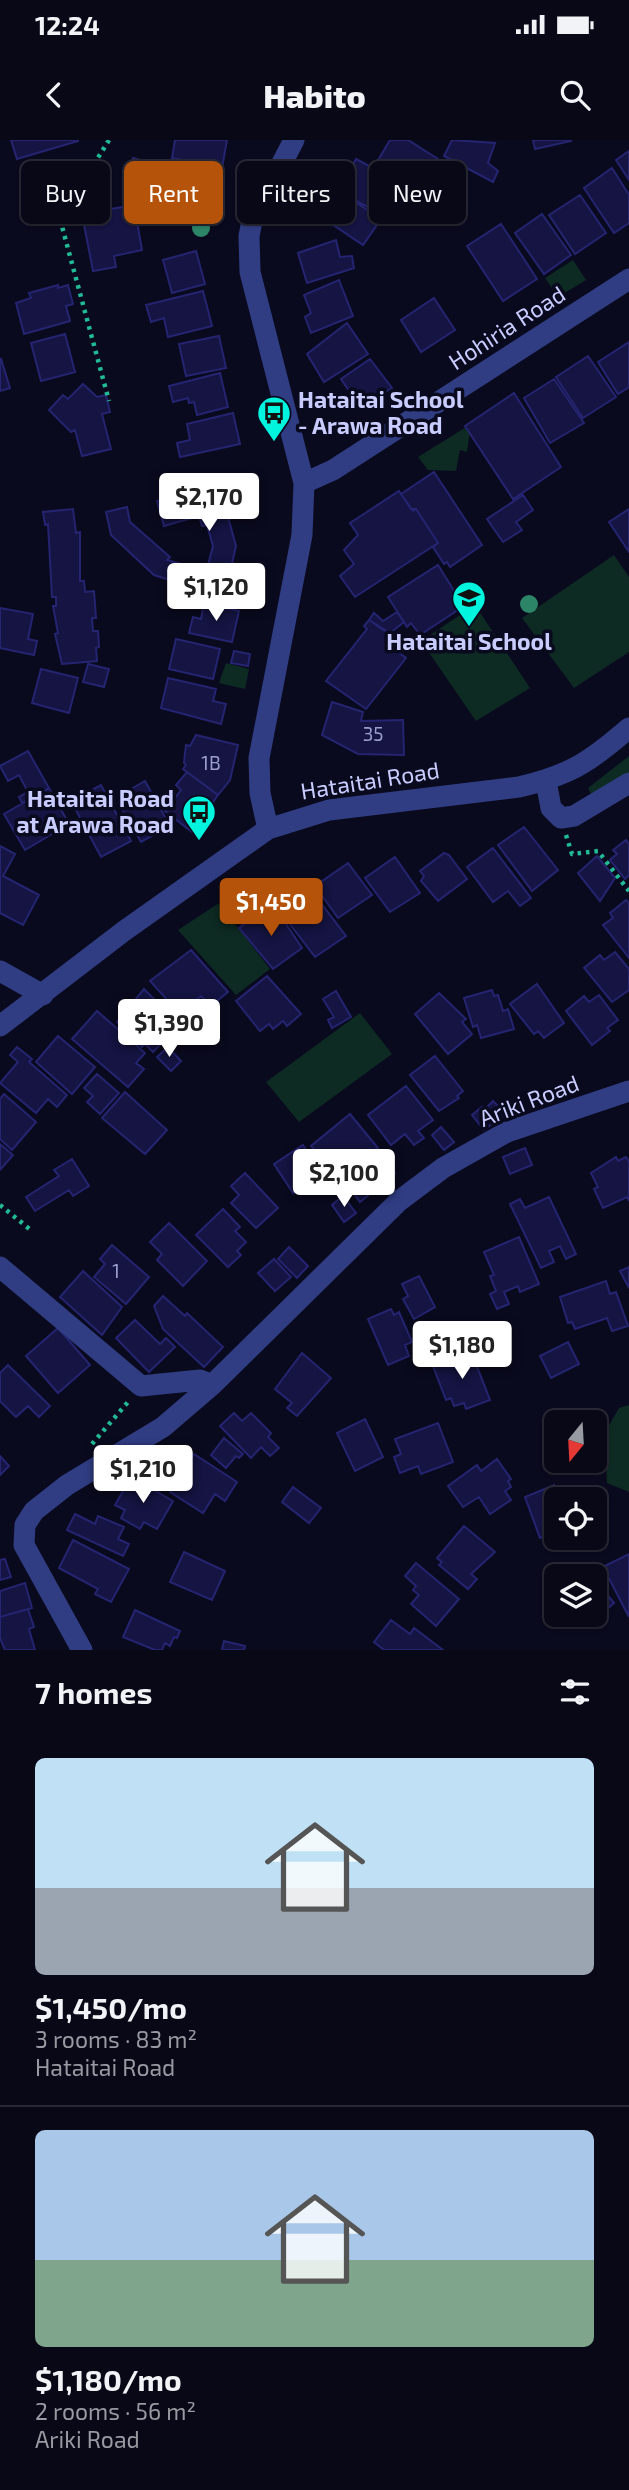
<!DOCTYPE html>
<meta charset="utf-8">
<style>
:root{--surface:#080817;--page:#161624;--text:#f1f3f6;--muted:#989aa1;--line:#292936;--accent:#b45309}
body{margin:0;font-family:"Exo 2",sans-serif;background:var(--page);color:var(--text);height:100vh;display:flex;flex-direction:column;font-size:26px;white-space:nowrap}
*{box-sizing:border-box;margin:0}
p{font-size:23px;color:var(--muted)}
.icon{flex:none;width:38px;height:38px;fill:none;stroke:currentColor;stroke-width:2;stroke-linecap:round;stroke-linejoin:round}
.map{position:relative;height:1510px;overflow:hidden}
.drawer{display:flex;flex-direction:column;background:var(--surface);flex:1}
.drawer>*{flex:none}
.guide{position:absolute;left:21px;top:21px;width:588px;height:63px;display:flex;gap:14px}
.needle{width:46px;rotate:198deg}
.fabs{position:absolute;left:544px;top:1270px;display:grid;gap:14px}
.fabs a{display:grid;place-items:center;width:63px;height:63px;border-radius:10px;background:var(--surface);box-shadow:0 2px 5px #0004,0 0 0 2px var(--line);font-size:35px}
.price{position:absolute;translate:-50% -60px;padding:0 16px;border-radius:7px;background:#fff;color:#222;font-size:23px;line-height:46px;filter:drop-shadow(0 2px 4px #0008)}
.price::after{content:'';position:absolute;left:50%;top:42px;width:21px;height:16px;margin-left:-10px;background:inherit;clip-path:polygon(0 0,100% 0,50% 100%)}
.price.selected{background:var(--accent);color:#fff}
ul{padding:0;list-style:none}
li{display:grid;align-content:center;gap:14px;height:371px;padding:0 35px}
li+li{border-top:2px solid var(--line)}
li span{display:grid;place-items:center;height:217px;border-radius:10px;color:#555}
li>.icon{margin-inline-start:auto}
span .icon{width:126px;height:126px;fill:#fffc;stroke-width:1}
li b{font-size:30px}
h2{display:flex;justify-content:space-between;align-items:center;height:84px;padding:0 35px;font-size:30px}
.pill{padding:0 24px;border-radius:10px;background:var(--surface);box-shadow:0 2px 5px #0004,0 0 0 2px var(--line);font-size:24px;line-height:63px}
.pill.selected{background:var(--accent);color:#fff}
.status{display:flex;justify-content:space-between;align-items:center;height:49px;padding:0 35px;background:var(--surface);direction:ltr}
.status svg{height:19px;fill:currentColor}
header{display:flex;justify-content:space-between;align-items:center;height:91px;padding:0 35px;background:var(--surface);font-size:32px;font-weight:800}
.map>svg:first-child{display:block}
</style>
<div class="status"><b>12:24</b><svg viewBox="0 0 49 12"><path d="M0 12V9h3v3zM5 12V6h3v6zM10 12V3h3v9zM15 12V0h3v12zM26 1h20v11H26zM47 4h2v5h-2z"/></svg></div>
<header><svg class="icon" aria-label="back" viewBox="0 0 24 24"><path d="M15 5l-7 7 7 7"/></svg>Habito<svg class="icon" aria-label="search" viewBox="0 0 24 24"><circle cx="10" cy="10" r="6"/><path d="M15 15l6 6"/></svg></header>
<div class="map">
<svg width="629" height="1510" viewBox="0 0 629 1510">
<rect width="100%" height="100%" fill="#0a0a1f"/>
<!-- green -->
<path fill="#0d2a23" d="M573 120 586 140 558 157 545 138Z
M471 284 467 312 460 310 456 331 428 330 418 317Z
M614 415 629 437V512L574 548 522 478Z
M475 465 530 548 476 581 421 501Z
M226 523 249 529 245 549 219 543Z
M629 616V633L591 654 588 648Z
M219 763 270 829 236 855 178 790Z
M360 873 392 914 299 982 266 942Z
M629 1265V1352L607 1343 604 1294 619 1268Z"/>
<!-- building -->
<path fill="#151442" stroke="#252471" stroke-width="2" d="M11 0H78V1L17 19Z
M175 0H227L222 28 172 18Z
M390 0H408L438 19 420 48 377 22Z
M452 0 495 3 488 23 498 31 493 42 444 16Z
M533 0H571V1L535 9Z
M629 11V40L616 20Z
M133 18 171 29 172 24 184 27 183 31 197 35 194 62 189 61 187 67 125 53Z
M356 19 404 45 386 77 338 51Z
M68 23 75 52 33 63 26 34Z
M323 25 336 33 330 44 316 36Z
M612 28 629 55V83L614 93 584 48Z
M337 50 381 79 363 105 320 76Z
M580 55 606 93 575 114 549 75Z
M134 65 142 110 114 116 116 127 93 131 82 74Z
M542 74 571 115 544 134 515 93Z
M501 84 537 139 503 161 467 106Z
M336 100 340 117 352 116 354 128 307 143 298 113Z
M196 111 205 144 172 153 163 120Z
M339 140 353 176 311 193 305 177 311 173 304 155Z
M58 145V148L68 145 73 164 66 166 70 181 24 194 16 163 31 158 29 153Z
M203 151 212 186 168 197 164 178 151 182 146 165Z
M434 158 455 190 421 212 401 180Z
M347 183 368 214 324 242 307 214Z
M65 194 75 232 41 241 31 203Z
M219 196 226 228 186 236 179 204Z
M629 202V247L618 254 598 222Z
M588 216 616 257 583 278 556 237Z
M1 219 10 248 0 251V220Z
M370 219 392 248 360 267 341 239Z
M220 233 228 267 197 275 194 262 189 263 188 258 173 262 169 246Z
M554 239 584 283 550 303 524 258Z
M83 244 97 257 106 255 110 272 102 274 111 309 82 316 75 290 71 292 49 270 63 255 68 259Z
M514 253 561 327 513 359 465 286Z
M233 273 240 304 180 317 177 303 190 300 187 284Z
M434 332 482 405 450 427 447 422 444 424 433 407 438 403 416 369 413 371 401 354Z
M219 344 236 406 232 423 246 427 239 454 208 446 209 440H204L213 406 207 385 202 386 199 376 164 386 157 361Z
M399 351 411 369H416L438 403 355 457 340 436 354 424 344 410 358 395 350 383Z
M523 355 533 370 516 382 522 390 503 402 487 379Z
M127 367 130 382 170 417 167 420 181 424 176 442 154 435 111 395 106 372Z
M73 369 76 393 80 392V441H84L85 452 94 451 96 478H92L93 491H98L99 507 96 508 97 521 62 524 55 494 58 493 53 466H56V457H52L48 384 45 385 43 372Z
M629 369V412L609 382Z
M438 425 456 454 452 456 461 468 420 495 411 483 407 487 388 457Z
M204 463 239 471 232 502 189 493 193 477 201 479Z
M0 468 33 474 28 499 37 501 34 515 0 508Z
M397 472 404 482 390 493 369 480 374 473 383 481Z
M369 480 403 504 398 512 406 518 366 569 326 541 367 489 364 486Z
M176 499 220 509 213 539 169 529Z
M234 511 250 514 248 526 231 523Z
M88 524 109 529 104 547 83 542Z
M41 529 78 538 69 573 32 563Z
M168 538 216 549 213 561 226 564 221 584 161 568Z
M332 562 363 572 361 581 403 580 404 615 358 614 322 595Z
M196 595 238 605 230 640 218 655 183 629 186 625 184 623 186 605 190 606Z
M28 611 49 648 22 663 19 657 28 652 19 635 8 641 0 626Z
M187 632 218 655 192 692 165 671 181 650 176 645Z
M145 641 170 686 141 702 122 669 138 661 131 649Z
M101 645 131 701 101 717 71 661Z
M49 648 69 684 25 710 4 674Z
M524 687 558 730 532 751 498 705Z
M626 700 629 704V735L625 739 610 720 617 714 613 710Z
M0 706 15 714 3 736 39 755 23 785 0 773Z
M493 708 531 758 520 766 508 751 493 762 467 727Z
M444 713 449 715 467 739 438 761 421 741 424 736 420 731Z
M597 716 615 738 600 761 578 733Z
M395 717 420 753 390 772 365 738Z
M348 723 372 755 338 778 315 746Z
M304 741 346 796 315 817 273 762Z
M626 760 629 763V818L603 785 613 778 610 773Z
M276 769 302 808 273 829 239 788 256 775 260 779Z
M191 810 228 852 211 866 201 856 179 873 150 841Z
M615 812 629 829V850L612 862 584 828 600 815 604 820Z
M267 836 301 874 287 886 283 881 273 889 269 884 260 891 236 861Z
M537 844 564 883 544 898 538 891 534 894 510 864Z
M144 849 180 885 153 912 145 904 142 907 117 882Z
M492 850 494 856 498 855 503 871 508 869 514 889 481 898 477 885 473 887 464 858Z
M336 851 351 877 332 888 328 880 334 877 323 859Z
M439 853 466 879 462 882 472 894 448 914 415 874Z
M599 855 618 880 607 888 610 891 592 905 566 871 584 856 589 862Z
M97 871 145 913 136 923 144 929 128 947 72 899Z
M58 896 95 927 72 954 36 922Z
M17 907 32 919 29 922 67 955 57 967 48 959 36 973 0 943 18 922 10 915Z
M168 907 181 921 171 931 157 917Z
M435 916 463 951 457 956 459 958 439 971 410 935Z
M97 934 119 953 100 974 87 962 93 956 84 948Z
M406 946 433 980 418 991 424 998 414 1005 405 994 391 1005 368 975Z
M125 952 167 990 145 1014 102 978Z
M4 954 36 982 12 1010 0 999V959Z
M493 961 506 974 498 981 486 968Z
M482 967 493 983 484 990 472 975Z
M350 974 378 1008 339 1040 311 1006Z
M441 987 454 1002 444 1010 432 995Z
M0 1004 13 1015 0 1030Z
M303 1005 316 1026 313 1028 319 1036 293 1053 274 1024Z
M525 1008 532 1025 510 1034 503 1017Z
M379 1013 395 1033 360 1062 344 1041Z
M616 1017 618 1021 626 1017 629 1022V1061L627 1057 603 1068 594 1049 598 1047 591 1033Z
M72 1019 89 1046 73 1056 69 1050 35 1071 26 1057 59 1036 54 1030Z
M245 1033 278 1068 256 1088 231 1063 239 1055 231 1046Z
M343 1056 356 1073 344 1082 332 1065Z
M549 1057 576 1114 566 1119 560 1106 549 1111 554 1122 541 1128 510 1064 520 1059 525 1068Z
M223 1069 240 1087 235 1091 246 1102 237 1111 241 1115 228 1127 196 1095Z
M169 1083 207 1121 183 1146 157 1120 162 1114 150 1102Z
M519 1097 539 1144 520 1152 518 1146 504 1152 509 1164 497 1169 490 1154 496 1151 490 1136 494 1135 484 1112Z
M112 1105 149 1137 126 1164 94 1137 105 1124 100 1119Z
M289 1107 308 1126 297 1138 278 1119Z
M274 1119 291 1137 275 1151 258 1133Z
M629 1127V1148L620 1131Z
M83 1131 122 1167 102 1195 60 1157Z
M419 1136 435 1167 414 1179 403 1159 408 1156 402 1144Z
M606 1141 610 1154 616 1152 628 1186 612 1191 607 1178 575 1189 572 1182 568 1183 560 1157Z
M163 1156 185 1176 187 1173 223 1207 204 1227 163 1189 154 1166Z
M391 1169 394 1175 399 1172 412 1202 405 1205 409 1216 388 1225 368 1179Z
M135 1180 160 1204 166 1198 175 1207 149 1232 116 1198Z
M58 1188 90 1225 58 1253 26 1216Z
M568 1202 579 1224 551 1238 540 1216Z
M471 1211 490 1260 466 1269 464 1263 454 1266 451 1258 446 1260 433 1226Z
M302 1213 331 1238 297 1276 287 1268 292 1263 275 1249Z
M8 1225 50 1266 39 1277 28 1266 16 1277 0 1261V1233Z
M234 1273 242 1281 251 1273 271 1293 268 1297 279 1308 270 1316 261 1307 251 1318 220 1286Z
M365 1279 383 1317 355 1331 337 1293Z
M438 1283 453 1322 421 1334 418 1326 400 1333 394 1317 401 1314 395 1299Z
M224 1298 243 1314 239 1318 236 1316 226 1328 211 1315Z
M194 1314 237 1342 225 1361 215 1354 203 1373 170 1352Z
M0 1316 9 1326 0 1335Z
M497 1319 511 1339 508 1341 511 1347 505 1351 511 1360 490 1374 479 1357 463 1367 448 1346 477 1325 481 1331Z
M131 1337 173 1361 157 1389 144 1382 140 1389 121 1378 125 1370 115 1365Z
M554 1345 559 1360H556V1392L540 1398 525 1357Z
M293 1347 321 1368 309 1383 282 1362Z
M75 1374 95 1384 98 1376 124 1387 118 1399 129 1404 123 1416 67 1390Z
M464 1386 495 1412 471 1434 477 1439 468 1449 439 1425 442 1422 437 1418Z
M73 1400 129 1429 111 1462 95 1454 98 1449 59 1428Z
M184 1412 225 1431 212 1460 170 1442Z
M629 1414V1477L603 1427Z
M5 1419 11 1437 0 1440V1420Z
M416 1423 459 1459 436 1486 411 1464 419 1455 413 1450 416 1446 405 1436Z
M595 1440 614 1463 598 1477 595 1473Z
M25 1443 32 1468 0 1477V1451Z
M28 1469 34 1487 29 1489 35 1510H5L0 1498V1477Z
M135 1470 180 1491 177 1498 174 1497 170 1506 165 1503 162 1510H155L123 1497Z
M391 1480 410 1494 414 1488 443 1510H384L374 1502Z
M224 1501 245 1506 244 1510H222Z"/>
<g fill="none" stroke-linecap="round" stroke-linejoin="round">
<!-- path -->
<path stroke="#21bb95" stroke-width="4.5" stroke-dasharray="3.5 5" stroke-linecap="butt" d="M109 0 60 79 109 261
M566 695 572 714 598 711 629 751
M0 1065 32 1091
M92 1304 128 1262"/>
<!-- minor -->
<path stroke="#303d83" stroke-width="21" d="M304 343 333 330 629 139
M546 641 551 668 561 678 574 676 629 643
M268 689 260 653 259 618 302 395 304 343 250 132 249 96 252 81 294 0
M0 831 43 855
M0 886 124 791 268 689 329 670 519 647C570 635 590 622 629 588
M0 1127 141 1246 200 1240 212 1245
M82 1510 24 1405 25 1385 34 1371 67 1345 163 1287 212 1245 399 1061 443 1028 507 992 629 951"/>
</g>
<!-- trees -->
<g fill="#2d8568">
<circle cx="300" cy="64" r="9"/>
<circle cx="201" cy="88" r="9"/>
<circle cx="529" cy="464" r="9"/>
</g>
<!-- icons -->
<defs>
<g id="bus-pin" transform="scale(1.75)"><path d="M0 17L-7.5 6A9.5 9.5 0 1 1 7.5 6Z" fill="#00f4de" stroke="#0a0a1f"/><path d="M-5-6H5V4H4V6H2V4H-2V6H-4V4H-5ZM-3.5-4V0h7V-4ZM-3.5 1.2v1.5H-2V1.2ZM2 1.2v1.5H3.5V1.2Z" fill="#111"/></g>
<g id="school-pin" transform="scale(1.75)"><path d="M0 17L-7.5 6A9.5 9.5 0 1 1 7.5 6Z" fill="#00f4de" stroke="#0a0a1f"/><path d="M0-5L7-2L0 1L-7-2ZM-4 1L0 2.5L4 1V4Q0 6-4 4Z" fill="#111"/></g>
</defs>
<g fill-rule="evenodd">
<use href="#bus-pin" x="274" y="273"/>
<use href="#school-pin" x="469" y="458"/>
<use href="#bus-pin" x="199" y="672"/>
</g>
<g text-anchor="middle" stroke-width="7" stroke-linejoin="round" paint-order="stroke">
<!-- number labels -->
<g font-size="19" fill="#9c9ed0">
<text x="373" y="601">35</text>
<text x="211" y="630">1B</text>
<text x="116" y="1138">1</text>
</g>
<!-- street labels -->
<g font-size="23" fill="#c9ccff" stroke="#0a0a1f">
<text transform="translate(507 188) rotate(-33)" y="8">Hohiria Road</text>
<text transform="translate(370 641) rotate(-9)" y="8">Hataitai Road</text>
<text transform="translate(529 961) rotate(-21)" y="8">Ariki Road</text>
</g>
<!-- poi labels -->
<g font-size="23" font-weight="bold" fill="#c9ccff" stroke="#0a0a1f" text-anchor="start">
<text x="298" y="268">Hataitai School<tspan x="298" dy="26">- Arawa Road</tspan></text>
<text x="469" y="510" text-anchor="middle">Hataitai School</text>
<text x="174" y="667" text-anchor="end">Hataitai Road<tspan x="174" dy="26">at Arawa Road</tspan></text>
</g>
</g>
</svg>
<div class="fabs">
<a><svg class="needle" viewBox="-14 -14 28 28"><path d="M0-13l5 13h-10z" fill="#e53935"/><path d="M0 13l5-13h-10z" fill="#989aa1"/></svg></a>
<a><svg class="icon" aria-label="locate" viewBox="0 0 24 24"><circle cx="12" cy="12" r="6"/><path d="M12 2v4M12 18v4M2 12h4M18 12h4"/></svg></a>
<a><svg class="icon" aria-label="layers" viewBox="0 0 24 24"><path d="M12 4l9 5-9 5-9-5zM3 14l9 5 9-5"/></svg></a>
</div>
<b class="price" style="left:209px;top:393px">$2,170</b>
<b class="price" style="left:216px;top:483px">$1,120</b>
<b class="price selected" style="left:271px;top:798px">$1,450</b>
<b class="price" style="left:169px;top:919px">$1,390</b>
<b class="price" style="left:344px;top:1069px">$2,100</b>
<b class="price" style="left:462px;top:1241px">$1,180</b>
<b class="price" style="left:143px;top:1365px">$1,210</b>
<div class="guide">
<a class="pill">Buy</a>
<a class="pill selected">Rent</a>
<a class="pill">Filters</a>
<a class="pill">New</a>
</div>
</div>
<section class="drawer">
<h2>7 homes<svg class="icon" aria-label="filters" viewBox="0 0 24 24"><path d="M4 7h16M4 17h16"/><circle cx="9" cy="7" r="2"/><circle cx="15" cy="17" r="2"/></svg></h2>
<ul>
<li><span style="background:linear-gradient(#bfe0f5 60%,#9aa5b1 0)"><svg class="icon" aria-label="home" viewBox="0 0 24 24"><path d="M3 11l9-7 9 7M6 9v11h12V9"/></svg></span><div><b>$1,450/mo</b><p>3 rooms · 83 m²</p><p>Hataitai Road</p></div></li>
<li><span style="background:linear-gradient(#a9c7e8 60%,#7fa58c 0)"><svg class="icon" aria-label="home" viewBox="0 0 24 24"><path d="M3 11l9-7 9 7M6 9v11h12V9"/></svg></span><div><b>$1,180/mo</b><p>2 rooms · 56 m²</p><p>Ariki Road</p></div></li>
</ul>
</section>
